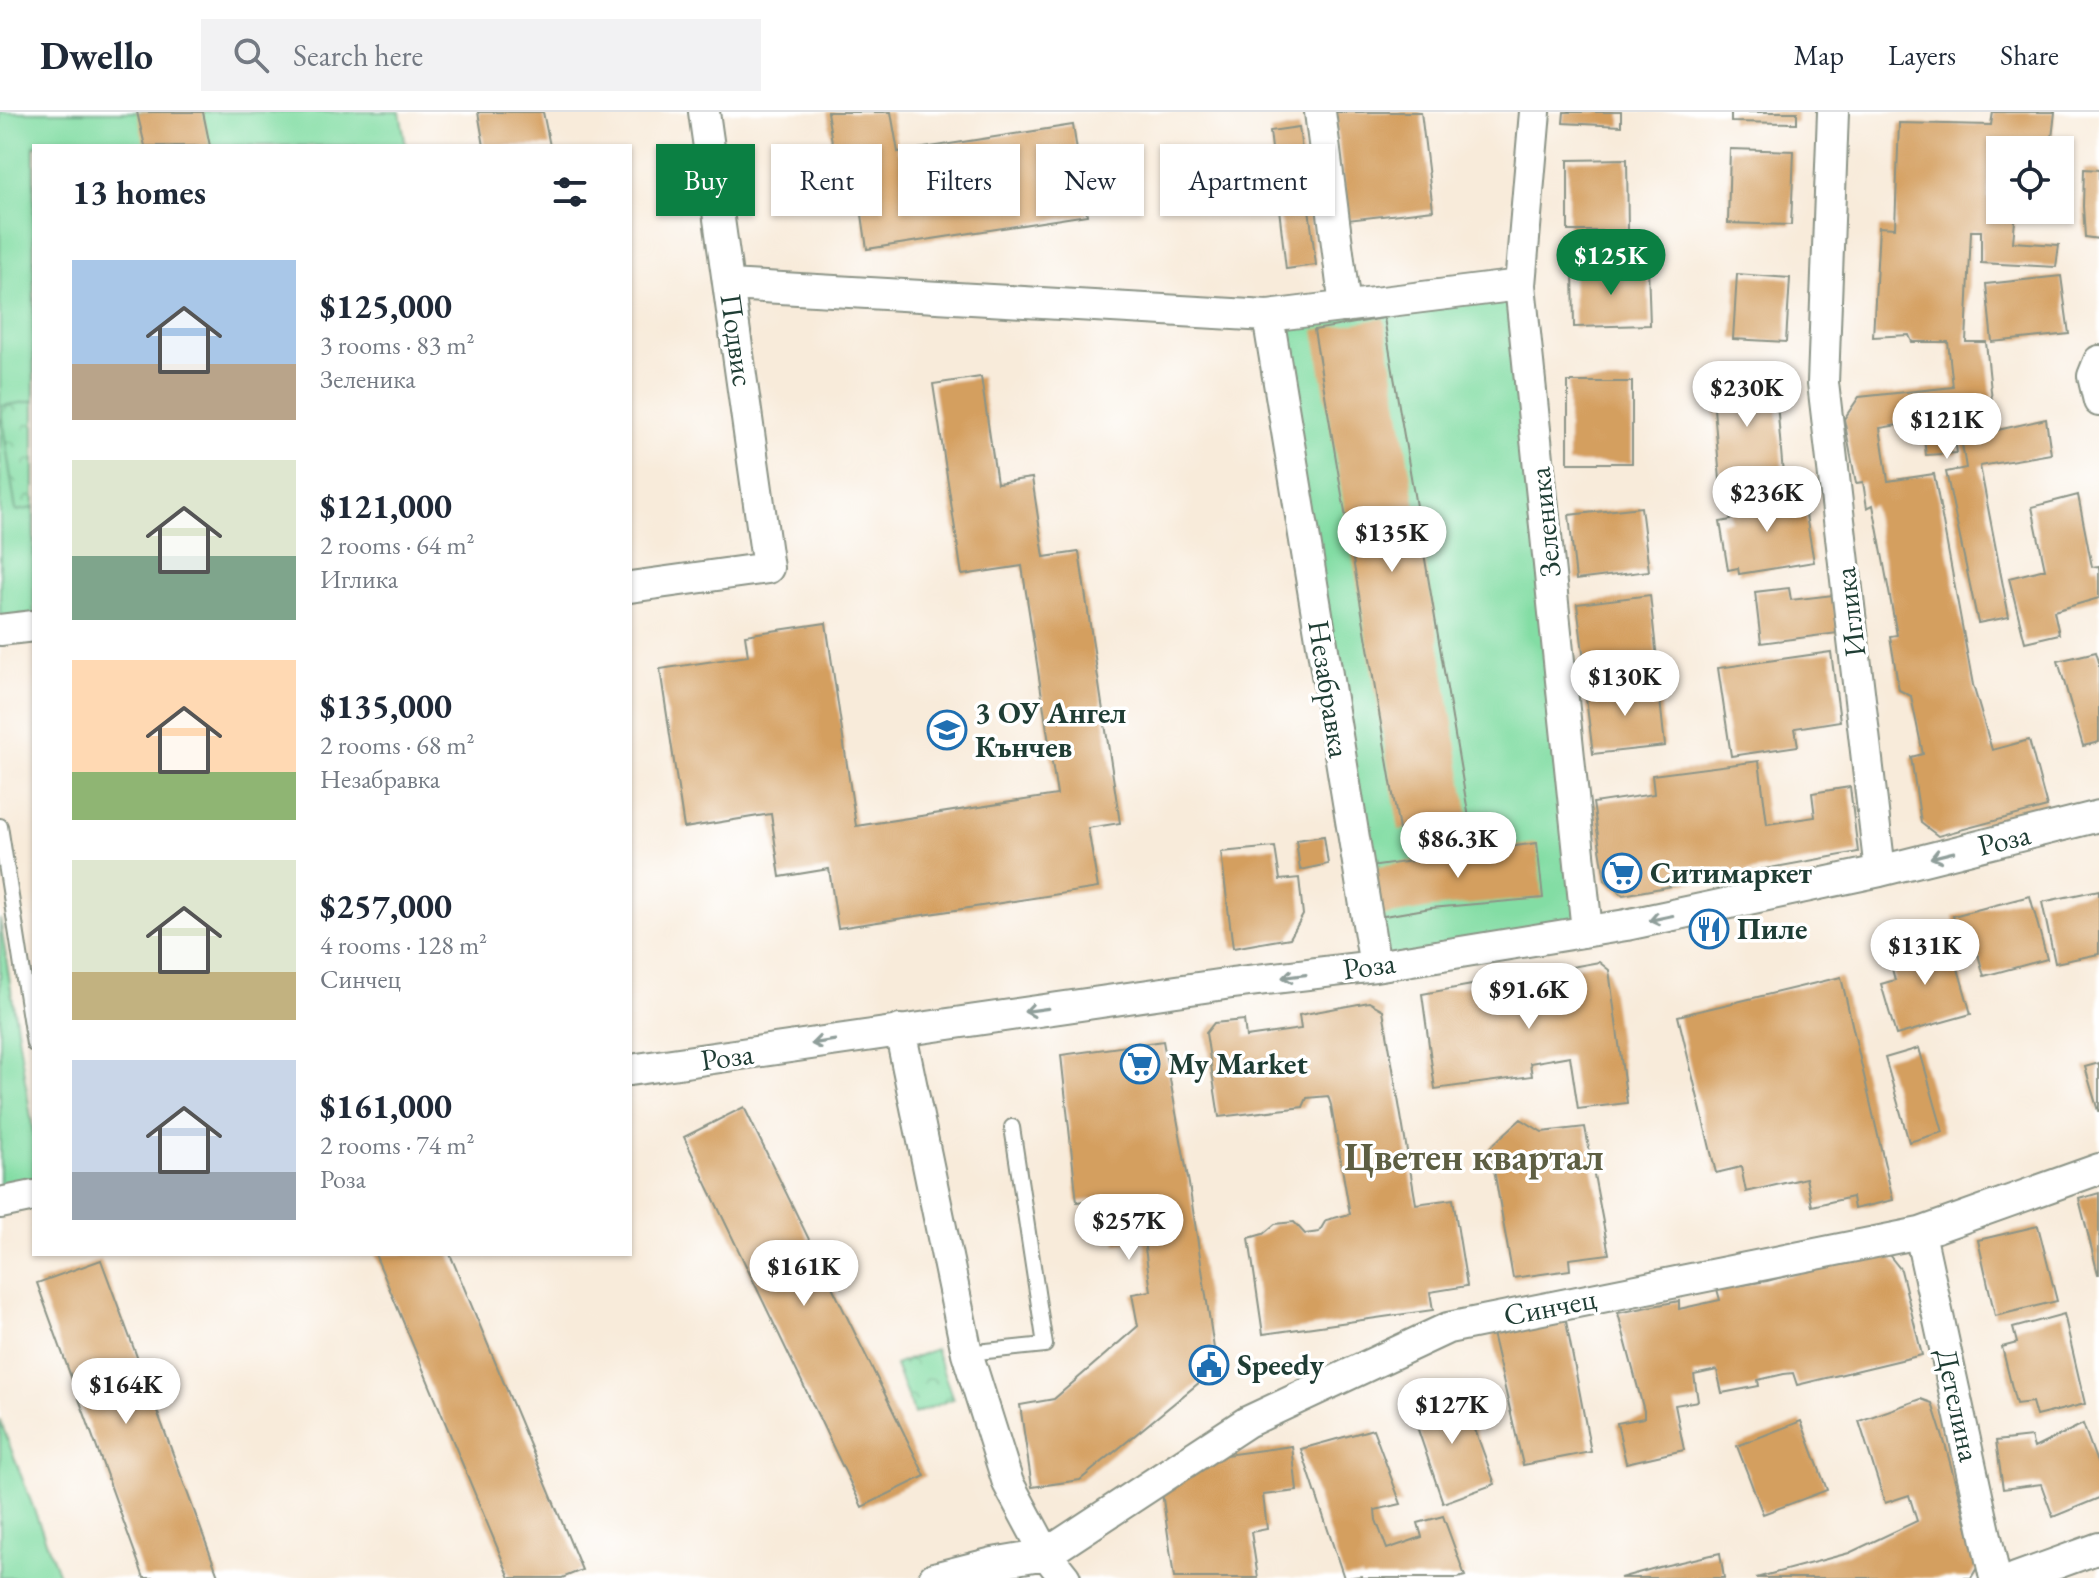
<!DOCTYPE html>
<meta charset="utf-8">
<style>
:root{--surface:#fff;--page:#f2f2f3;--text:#1f2937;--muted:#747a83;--line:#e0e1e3;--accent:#0b8043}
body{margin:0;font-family:"EB Garamond",serif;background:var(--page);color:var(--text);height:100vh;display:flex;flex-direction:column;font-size:30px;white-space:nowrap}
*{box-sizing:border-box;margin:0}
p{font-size:26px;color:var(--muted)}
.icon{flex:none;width:44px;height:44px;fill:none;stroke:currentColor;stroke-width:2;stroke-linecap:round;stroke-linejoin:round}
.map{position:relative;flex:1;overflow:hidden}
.sheet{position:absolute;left:32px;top:32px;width:600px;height:1112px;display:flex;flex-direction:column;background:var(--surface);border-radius:0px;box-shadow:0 2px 6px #0004}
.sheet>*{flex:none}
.guide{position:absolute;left:656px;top:32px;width:760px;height:72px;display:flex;gap:16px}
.tools{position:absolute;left:1986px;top:24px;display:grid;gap:16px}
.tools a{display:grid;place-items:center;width:88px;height:88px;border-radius:0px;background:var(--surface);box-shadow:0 2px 6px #0004;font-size:40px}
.price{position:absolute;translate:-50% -68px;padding:0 18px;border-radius:28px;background:#fff;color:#222;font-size:26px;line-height:52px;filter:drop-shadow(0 2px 4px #0008)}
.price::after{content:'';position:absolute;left:50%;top:48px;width:24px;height:18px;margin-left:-12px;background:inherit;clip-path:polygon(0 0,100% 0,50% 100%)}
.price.selected{background:var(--accent);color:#fff}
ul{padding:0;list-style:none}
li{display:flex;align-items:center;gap:24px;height:200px;padding:0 40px}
li span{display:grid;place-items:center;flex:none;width:224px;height:160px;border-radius:0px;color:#555}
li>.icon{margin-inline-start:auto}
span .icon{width:96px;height:96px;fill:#fffc;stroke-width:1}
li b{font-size:34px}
h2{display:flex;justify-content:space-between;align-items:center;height:96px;padding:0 40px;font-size:34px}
.chip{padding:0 28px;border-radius:0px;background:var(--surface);box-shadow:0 2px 6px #0004;font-size:28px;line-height:72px}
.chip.selected{background:var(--accent);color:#fff}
header{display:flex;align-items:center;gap:48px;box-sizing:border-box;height:112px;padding:0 40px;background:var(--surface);border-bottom:2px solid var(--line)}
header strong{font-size:38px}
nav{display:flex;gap:44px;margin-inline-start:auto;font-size:28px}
.search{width:560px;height:72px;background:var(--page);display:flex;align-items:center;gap:20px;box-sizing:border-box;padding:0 28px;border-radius:0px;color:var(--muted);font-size:30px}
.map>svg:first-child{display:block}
</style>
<header>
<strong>Dwello</strong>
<div class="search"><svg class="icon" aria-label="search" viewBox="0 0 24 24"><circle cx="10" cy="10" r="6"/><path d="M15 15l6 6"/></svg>Search here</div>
<nav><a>Map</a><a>Layers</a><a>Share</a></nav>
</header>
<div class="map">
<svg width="2099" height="1466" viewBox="0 0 2099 1466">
<defs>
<pattern id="park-crowns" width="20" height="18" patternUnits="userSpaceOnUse" patternTransform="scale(2)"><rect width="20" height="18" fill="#83dda4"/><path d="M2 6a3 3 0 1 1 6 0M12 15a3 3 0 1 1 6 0" fill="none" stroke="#6bb486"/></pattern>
</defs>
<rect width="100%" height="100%" fill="#fff"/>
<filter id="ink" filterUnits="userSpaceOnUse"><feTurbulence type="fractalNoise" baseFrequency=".0125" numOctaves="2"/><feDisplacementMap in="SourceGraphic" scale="16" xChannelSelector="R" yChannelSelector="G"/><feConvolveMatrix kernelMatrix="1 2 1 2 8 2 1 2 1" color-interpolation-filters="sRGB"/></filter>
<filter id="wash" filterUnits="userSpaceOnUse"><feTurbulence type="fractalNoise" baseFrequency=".006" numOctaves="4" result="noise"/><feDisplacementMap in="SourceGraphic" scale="32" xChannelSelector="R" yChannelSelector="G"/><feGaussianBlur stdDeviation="1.8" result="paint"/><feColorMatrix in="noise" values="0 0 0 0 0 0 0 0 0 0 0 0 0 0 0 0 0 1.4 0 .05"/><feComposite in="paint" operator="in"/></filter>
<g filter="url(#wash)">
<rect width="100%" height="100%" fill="#f8ebda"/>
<!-- grass -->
<path fill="#83dda4" stroke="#518d6c" stroke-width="2" d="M0 0H400L406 34H34V514L0 518Z
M1520 173 1587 819 1375 854 1268 204Z
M0 807 34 1025V1070L0 1077Z
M0 1308 60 1466H0Z"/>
<!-- park -->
<path fill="url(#park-crowns)" stroke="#518d6c" stroke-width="2" d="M34 289V396L16 399 0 294Z
M935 1237 953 1287 914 1302 895 1253Z"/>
<g id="blocks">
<!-- building -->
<path fill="#d49f5f" d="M137 0H203L210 34H145Z
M478 0H543L550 34H484Z
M827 0H891L898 40 1073 13 1087 103 867 137 858 75 840 78Z
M1335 0H1421L1433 98 1348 108Z
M1564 0H1621V14L1563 11Z
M1731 0H1797V11L1731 10Z
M1993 0H2055L2051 35 1991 31 1988 86 2000 88V98H2016L2013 130 2059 133 2056 155 1981 151V119H1971L1966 230H1986L1992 289 1963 292 1967 325 2046 307 2051 342 1980 354 2009 505 1978 511 1946 360 1966 356 1961 326 1955 327 1957 341 1926 343 1922 309 1880 316 1888 369 1934 362 1973 573 1992 638 2029 628 2047 695 1938 724 1921 711 1911 645 1923 642 1911 584 1899 578 1890 524 1897 523 1873 393 1867 396 1863 370 1856 371 1844 307 1859 285 1953 275 1948 230H1912L1909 223 1873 225 1879 115 1895 116 1899 11 1991 13Z
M1299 15 1316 153 1286 157 1270 19Z
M1730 37 1794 39 1791 113 1728 111Z
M1627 47 1628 119H1568V48Z
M2084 57 2099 58V127L2085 125 2083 94Z
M1648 154 1650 213 1574 215 1573 156Z
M1737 162 1790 166 1786 230 1733 227Z
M2061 164 2069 222 1992 230 1986 172Z
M1384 206 1469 706 1399 718 1314 218Z
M981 265 997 371 1032 366 1044 445 1079 440 1120 711 1088 716 1098 776 838 816 829 757 780 765 771 702 684 716 660 557 748 544 745 523 826 511 856 714 1057 683 1022 454 962 463 933 272Z
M1775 267 1783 362 1720 368 1712 272Z
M1568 270H1632V351H1568Z
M1802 380 1814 450 1739 462 1738 456 1728 458 1720 410 1731 408 1728 392Z
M2078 383 2092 455 2099 454V486L2054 499 2059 522 2025 530 2009 466 2045 457 2032 395Z
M1641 395 1649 459 1576 468 1569 403Z
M1789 476 1791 488 1833 483 1838 521 1761 531 1755 480Z
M1650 483 1657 547 1585 556 1577 492Z
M1831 540 1840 609 1795 616 1798 634 1731 644 1718 556Z
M2096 540 2099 550V630L2083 634 2058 549Z
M1658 569 1665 634 1593 642 1585 578Z
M1759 649 1767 712 1815 705 1812 681 1850 675 1858 740 1623 783 1605 768 1593 691 1654 682 1652 663Z
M1324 724 1328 752 1300 758 1296 728Z
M1537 731 1543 786 1431 796 1378 805 1370 755Z
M1275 735 1280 768 1299 766 1303 803 1290 826 1233 836 1221 740Z
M2099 778V842L2055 851 2042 790Z
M2030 784 2047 847 1984 864 1973 824 1959 827 1953 804Z
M1949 825 1971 902 1896 923 1881 872 1895 868 1888 842Z
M1599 850 1609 858 1627 991 1578 997 1570 944 1530 951 1532 964 1435 977 1422 882Z
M1841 865 1893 1088 1854 1097 1852 1085 1812 1094 1806 1066 1746 1080 1741 1055 1716 1061 1678 904Z
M1369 890 1383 898 1416 1092 1453 1087 1467 1174 1430 1180 1433 1198 1263 1222 1249 1126 1263 1122 1275 1112 1294 1110 1305 1122 1319 1120 1326 1108 1350 1102 1331 993 1328 984 1307 986 1303 995 1219 1005 1206 921 1214 911 1244 908 1246 925 1301 917 1299 903Z
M1163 929 1189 1072 1217 1256 1080 1368 1032 1375 1020 1293 1054 1287 1138 1214 1132 1182 1151 1179 1144 1129 1116 1132 1110 1085 1077 1090 1061 943Z
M1919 936 1943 1020 1909 1030 1885 946Z
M2099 951V999H2098L2085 955Z
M744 995 925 1364 862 1395 684 1025Z
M1521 1007 1542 1020 1585 1015 1609 1142 1569 1147 1570 1158 1513 1166 1490 1035Z
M2099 1081V1162H2098L2079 1087Z
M2038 1114 2057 1189 1995 1204 1978 1128Z
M1885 1138 1901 1158 1922 1243 1797 1273 1793 1261 1784 1262 1758 1268 1759 1274 1722 1281 1717 1258 1694 1263 1698 1289 1675 1293 1684 1338 1626 1351 1617 1311 1644 1306V1299L1618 1201 1679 1189V1197L1720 1188 1717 1177 1767 1169Z
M375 1142H450L582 1458 562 1466H510Z
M101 1148 219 1466H144L37 1171Z
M2064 1202 2085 1292 2036 1304 2032 1290 2016 1292 2002 1235 2017 1231 2013 1216Z
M1565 1204 1591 1340 1523 1353 1492 1221Z
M1460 1277 1495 1372 1443 1391 1410 1294Z
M1921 1287 1932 1291 1945 1332 1978 1454 1971 1466H1756L1849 1441 1917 1409 1909 1383 1885 1391 1859 1309Z
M1801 1309 1827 1378 1763 1402 1737 1334Z
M2083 1312 2099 1356V1386L2053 1405 2041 1372 2003 1377 1996 1329 2031 1325 2034 1336Z
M1373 1317 1401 1392 1375 1398 1376 1408 1387 1437 1422 1425 1418 1411 1443 1404 1465 1464 1458 1466H1361V1464L1344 1466 1301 1337Z
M1292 1334 1297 1379 1263 1383 1267 1417 1251 1420 1258 1466H1174L1162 1380 1201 1352 1218 1349V1344Z
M1720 1441 1724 1466H1620L1659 1455Z"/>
</g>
</g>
<g filter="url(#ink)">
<use href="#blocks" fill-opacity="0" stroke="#8c9487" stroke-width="2"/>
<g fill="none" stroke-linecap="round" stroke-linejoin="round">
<!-- service casing -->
<g stroke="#8c9487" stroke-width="18">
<path id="service" d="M0 714 34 932
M967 1241 1045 1233 1012 1015"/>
</g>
<!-- minor casing -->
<g stroke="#8c9487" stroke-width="34">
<path id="minor" d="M1320 0 1345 195
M1535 0 1520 173 1587 819
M1833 0 1823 271 1880 759
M729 173 1268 204 1520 173
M1268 204 1375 854
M2099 249 2093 264 2099 289
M630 475 768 456 704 0
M0 518 34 514
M900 918 967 1241 1008 1371 1046 1442 1065 1466
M630 958 1232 871 1375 854 1626 813 1880 759 2099 704
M0 1091 34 1084
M1920 1121 1995 1466
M934 1466 993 1451 1046 1442 1247 1310 1448 1216 1920 1121 2099 1057
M2016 1466 2099 1436"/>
</g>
<!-- service -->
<use href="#service" stroke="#fff" stroke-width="14"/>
<!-- minor -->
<use href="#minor" stroke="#fff" stroke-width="30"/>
</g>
<!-- one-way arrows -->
<defs><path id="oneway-shaft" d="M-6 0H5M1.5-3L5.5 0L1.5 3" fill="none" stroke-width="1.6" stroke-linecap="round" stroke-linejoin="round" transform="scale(2)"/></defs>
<g stroke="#8f9e9a">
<use href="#oneway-shaft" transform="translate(1942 743) rotate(166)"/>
<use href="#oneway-shaft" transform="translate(1661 806) rotate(168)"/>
<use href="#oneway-shaft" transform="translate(1294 864) rotate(173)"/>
<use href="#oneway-shaft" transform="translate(1036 898) rotate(172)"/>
<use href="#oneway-shaft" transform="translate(823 930) rotate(171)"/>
</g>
</g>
<!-- icons -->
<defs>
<g id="school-ring" transform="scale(2)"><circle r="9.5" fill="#fff" stroke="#1f6fb2" stroke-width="1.5"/><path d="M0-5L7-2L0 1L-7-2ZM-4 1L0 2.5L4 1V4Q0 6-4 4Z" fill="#1f6fb2"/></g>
<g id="supermarket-ring" transform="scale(2)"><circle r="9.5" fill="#fff" stroke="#1f6fb2" stroke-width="1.5"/><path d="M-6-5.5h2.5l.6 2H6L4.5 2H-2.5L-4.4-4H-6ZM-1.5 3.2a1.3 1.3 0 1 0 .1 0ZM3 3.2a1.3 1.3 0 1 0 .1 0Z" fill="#1f6fb2"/></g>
<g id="restaurant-ring" transform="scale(2)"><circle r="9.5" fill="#fff" stroke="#1f6fb2" stroke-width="1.5"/><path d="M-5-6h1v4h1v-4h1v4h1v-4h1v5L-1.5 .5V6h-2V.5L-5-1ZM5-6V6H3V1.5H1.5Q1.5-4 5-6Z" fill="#1f6fb2"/></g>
<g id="civic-ring" transform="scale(2)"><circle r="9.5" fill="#fff" stroke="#1f6fb2" stroke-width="1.5"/><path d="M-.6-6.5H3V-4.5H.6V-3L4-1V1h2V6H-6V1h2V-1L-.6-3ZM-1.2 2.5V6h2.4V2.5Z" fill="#1f6fb2"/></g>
</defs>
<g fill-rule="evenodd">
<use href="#school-ring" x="947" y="618"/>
<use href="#supermarket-ring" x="1622" y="761"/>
<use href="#restaurant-ring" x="1709" y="817"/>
<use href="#supermarket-ring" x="1140" y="952"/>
<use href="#civic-ring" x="1209" y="1253"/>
</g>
<g text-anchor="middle" stroke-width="7" stroke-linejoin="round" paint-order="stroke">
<!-- street labels -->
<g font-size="30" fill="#1f3d34" stroke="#fff">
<text transform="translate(737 228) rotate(82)" y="10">Подвис</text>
<text transform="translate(1545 410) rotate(-96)" y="10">Зеленика</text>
<text transform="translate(1850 500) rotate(-97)" y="10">Иглика</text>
<text transform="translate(1329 577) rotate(81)" y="10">Незабравка</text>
<text transform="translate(2004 728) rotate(-14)" y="10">Роза</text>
<text transform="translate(1369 854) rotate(-8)" y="10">Роза</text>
<text transform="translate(727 945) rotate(-8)" y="10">Роза</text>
<text transform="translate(1550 1195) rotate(-11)" y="10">Синчец</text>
<text transform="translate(1958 1293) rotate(78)" y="10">Детелина</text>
</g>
<!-- poi labels -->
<g font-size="30" font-weight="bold" fill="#1f3d34" stroke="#fff" text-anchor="start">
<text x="975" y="611">3 ОУ Ангел<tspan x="975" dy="34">Кънчев</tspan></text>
<text x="1650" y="771">Ситимаркет</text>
<text x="1737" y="827">Пиле</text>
<text x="1168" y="962">My Market</text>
<text x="1237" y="1263">Speedy</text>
</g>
<!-- district labels -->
<g font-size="38" font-weight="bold" fill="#5e5f43" stroke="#fff">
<text x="1474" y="1058">Цветен квартал</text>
</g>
</g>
</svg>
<div class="tools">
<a><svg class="icon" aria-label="locate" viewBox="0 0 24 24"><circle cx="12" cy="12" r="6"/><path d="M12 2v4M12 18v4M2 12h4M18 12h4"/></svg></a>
</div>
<b class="price selected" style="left:1611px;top:185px">$125K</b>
<b class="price" style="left:1747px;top:317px">$230K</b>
<b class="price" style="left:1947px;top:349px">$121K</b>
<b class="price" style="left:1767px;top:422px">$236K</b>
<b class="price" style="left:1392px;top:462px">$135K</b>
<b class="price" style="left:1625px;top:606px">$130K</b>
<b class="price" style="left:1458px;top:768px">$86.3K</b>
<b class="price" style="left:1925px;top:875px">$131K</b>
<b class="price" style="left:1529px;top:919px">$91.6K</b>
<b class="price" style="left:1129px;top:1150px">$257K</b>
<b class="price" style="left:804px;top:1196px">$161K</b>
<b class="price" style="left:126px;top:1314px">$164K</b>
<b class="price" style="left:1452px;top:1334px">$127K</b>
<div class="guide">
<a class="chip selected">Buy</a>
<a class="chip">Rent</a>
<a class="chip">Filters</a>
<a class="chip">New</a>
<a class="chip">Apartment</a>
</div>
<section class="sheet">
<h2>13 homes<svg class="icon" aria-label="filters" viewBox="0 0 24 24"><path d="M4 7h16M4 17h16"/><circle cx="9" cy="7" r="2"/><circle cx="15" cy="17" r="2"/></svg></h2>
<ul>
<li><span style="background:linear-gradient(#a9c7e8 65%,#b9a48a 0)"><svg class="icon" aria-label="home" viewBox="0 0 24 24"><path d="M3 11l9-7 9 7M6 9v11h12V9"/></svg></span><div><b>$125,000</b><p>3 rooms · 83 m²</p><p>Зеленика</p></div></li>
<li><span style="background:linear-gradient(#dfe7d0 60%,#7fa58c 0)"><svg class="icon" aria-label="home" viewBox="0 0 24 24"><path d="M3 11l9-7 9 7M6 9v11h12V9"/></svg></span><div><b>$121,000</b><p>2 rooms · 64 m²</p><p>Иглика</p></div></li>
<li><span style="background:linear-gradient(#ffd9b3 70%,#8fb573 0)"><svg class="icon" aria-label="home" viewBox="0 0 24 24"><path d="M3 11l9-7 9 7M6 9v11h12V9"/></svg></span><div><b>$135,000</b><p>2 rooms · 68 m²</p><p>Незабравка</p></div></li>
<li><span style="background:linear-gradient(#dfe7d0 70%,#c2b280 0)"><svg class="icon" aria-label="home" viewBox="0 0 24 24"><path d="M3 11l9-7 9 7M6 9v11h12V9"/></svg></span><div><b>$257,000</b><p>4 rooms · 128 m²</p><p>Синчец</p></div></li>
<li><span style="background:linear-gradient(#c9d6e8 70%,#9aa5b1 0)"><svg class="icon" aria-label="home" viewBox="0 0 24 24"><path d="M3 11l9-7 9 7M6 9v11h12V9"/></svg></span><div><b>$161,000</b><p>2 rooms · 74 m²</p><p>Роза</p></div></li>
</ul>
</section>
</div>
